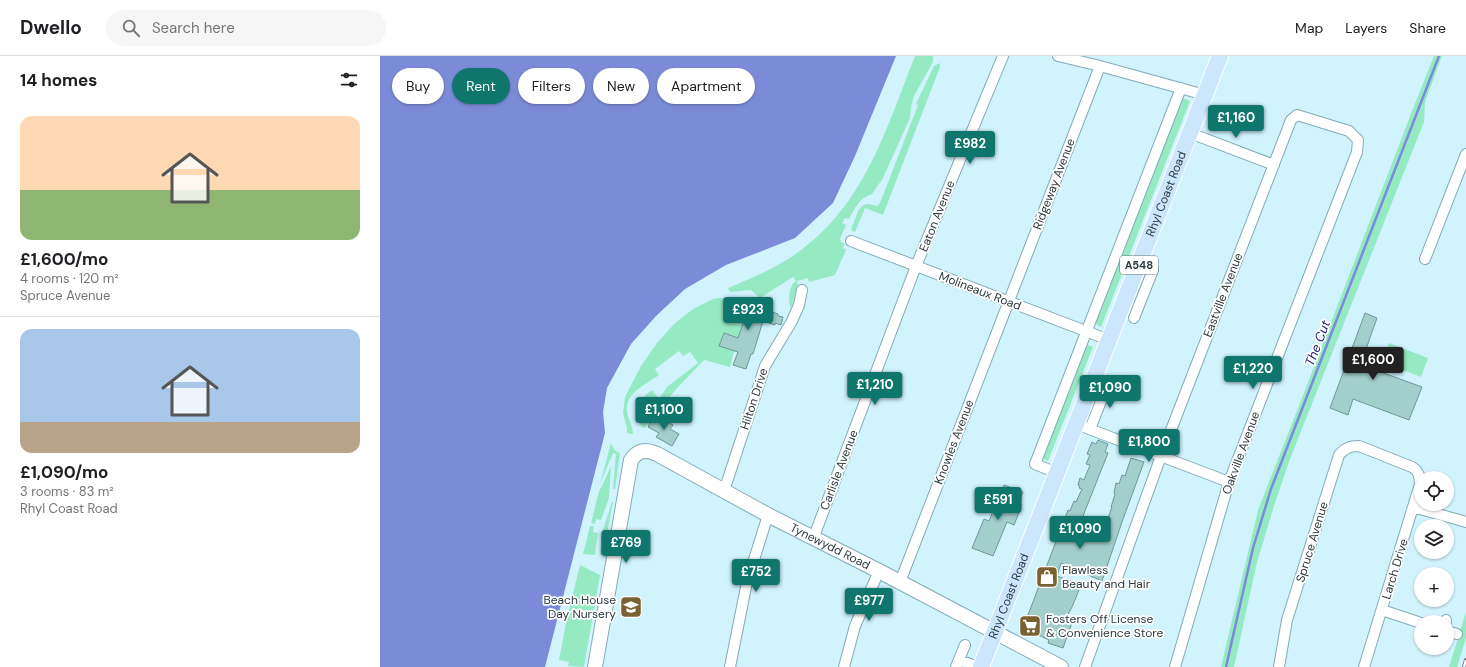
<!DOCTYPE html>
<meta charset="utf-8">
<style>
:root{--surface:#fff;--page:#f6f6f6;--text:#202124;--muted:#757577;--line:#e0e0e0;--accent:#0f766e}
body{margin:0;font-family:"DM Sans",sans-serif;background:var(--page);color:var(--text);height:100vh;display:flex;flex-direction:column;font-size:15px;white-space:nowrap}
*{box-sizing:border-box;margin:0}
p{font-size:13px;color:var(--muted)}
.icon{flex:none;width:22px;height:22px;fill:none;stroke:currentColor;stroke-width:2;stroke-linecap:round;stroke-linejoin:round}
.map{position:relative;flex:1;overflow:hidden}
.drawer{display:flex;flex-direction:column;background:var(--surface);width:380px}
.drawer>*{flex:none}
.hud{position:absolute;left:12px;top:12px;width:380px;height:36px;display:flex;gap:8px}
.fabs{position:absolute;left:1034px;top:415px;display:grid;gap:8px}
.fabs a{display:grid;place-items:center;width:40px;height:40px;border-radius:50%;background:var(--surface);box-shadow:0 1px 3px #0004;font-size:20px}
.price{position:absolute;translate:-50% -34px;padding:0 9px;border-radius:4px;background:var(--accent);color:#fff;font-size:13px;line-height:26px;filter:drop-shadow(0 1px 2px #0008)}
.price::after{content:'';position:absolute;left:50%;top:24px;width:12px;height:9px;margin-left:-6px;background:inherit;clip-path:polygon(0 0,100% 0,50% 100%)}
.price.active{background:#222;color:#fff}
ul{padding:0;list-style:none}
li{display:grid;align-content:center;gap:8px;height:212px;padding:0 20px}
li+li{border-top:1px solid var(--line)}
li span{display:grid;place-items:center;height:124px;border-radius:12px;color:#555}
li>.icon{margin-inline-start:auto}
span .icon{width:72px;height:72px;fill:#fffc;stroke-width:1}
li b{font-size:17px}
h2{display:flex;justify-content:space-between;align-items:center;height:48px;padding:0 20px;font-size:17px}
.pill{padding:0 14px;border-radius:18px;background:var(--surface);box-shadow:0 1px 3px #0004;font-size:14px;line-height:36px}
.pill.active{background:var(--accent);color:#fff}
header{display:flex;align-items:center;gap:24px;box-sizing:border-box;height:56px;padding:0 20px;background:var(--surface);border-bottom:1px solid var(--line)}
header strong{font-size:19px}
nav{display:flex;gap:22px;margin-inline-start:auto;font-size:14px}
.search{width:280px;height:36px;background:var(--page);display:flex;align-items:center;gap:10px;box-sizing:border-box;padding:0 14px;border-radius:22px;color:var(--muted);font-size:15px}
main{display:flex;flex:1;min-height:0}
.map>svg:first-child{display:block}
</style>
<header>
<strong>Dwello</strong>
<div class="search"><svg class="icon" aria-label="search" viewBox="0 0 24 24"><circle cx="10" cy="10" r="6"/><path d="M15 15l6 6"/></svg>Search here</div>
<nav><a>Map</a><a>Layers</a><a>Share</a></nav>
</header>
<main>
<section class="drawer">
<h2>14 homes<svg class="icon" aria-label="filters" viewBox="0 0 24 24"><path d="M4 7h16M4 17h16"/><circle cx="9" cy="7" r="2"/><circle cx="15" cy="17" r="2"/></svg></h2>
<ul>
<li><span style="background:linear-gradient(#ffd9b3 60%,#8fb573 0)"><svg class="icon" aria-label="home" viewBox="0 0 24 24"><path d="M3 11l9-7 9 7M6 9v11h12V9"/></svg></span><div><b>£1,600/mo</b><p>4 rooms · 120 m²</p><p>Spruce Avenue</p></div></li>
<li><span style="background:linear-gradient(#a9c7e8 75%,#b9a48a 0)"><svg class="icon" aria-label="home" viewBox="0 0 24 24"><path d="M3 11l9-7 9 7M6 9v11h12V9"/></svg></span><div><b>£1,090/mo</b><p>3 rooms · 83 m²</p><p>Rhyl Coast Road</p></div></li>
</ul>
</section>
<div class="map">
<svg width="1086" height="611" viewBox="0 0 1086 611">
<rect width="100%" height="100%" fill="#d0f3fd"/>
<!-- green -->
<path fill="#96eac3" d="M535 0H553V6L534 40 531 51 530 62 503 122 492 138C479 142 475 152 469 163L465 162 462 167 466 169 460 183 461 186 465 188 463 192 466 194 455 219 429 226 428 222 417 225 418 229 411 253C408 246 408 230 416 225L413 221 380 242 371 234 350 236 348 232C374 221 399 211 421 194 485 147 507 71 535 0Z
M1054 0H1062L1045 46 1044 66 910 403 894 450 877 506 854 611H841L878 454 922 342 1034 50Z
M560 7V11L503 159 485 152 475 176 471 174 478 155 483 149 489 148 497 150 500 147 538 49 536 48 554 10Z
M802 42 810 45 721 271 714 267Z
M337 242 353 243 349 257 365 262 358 282 344 277 340 290 354 295 350 311 324 304 297 332 266 370 265 372 262 371C250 352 256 347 272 334L279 343 287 331 318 307 310 296 303 300 299 295 275 313 279 319C265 329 241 339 248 360 250 367 253 371 253 378L247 377V373L243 357 245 341 261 310 277 287 294 268 313 253 333 243Z
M1009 287 1048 302 1041 321 1002 306Z
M705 288 713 291 668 405 661 402Z
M231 387 234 394 240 397 235 433H233L236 398 233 397 220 428Z
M231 410 229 442 221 464 216 463 215 468 211 467 219 435 222 430Z
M232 446H233L223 499H220L222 477Z
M210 470H214L213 476 218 477 215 499 203 498Z
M200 509 220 519 204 611 188 610 189 606 179 604 187 562Z
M1086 556V582L1077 611H1069Z"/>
<!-- water -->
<path fill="#7b8bd8" d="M0 0H516L475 100 453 147 415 182 346 209 305 233 276 260 251 288 227 332 223 356 225 377 165 611H0Z"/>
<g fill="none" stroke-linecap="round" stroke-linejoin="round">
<!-- stream -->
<path stroke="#7b8bd8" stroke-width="2.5" d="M846 611 873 492 891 433 1059 0"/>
</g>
<!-- building -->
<path fill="#a2cfcc" stroke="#6c9895" d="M353 243 398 258V260L403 261 401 269 395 267V269L383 265 373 298H371L366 313 353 309 358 296 339 290 344 277 358 282 365 262 349 257Z
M985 257 997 262 986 293 993 295 987 311 1042 331 1029 364 973 343 968 359 950 352Z
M278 361 293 369 290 373 299 378 292 390 276 381 279 377 268 371 272 363 276 365Z
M718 384 728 388 725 396 728 397 703 460 726 468 732 451H731L735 438 734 437 736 427 739 428 742 419 745 420 751 402 764 406 742 466 722 525 681 507 677 520 701 529 692 551 686 562 693 564 683 592 668 587 669 584 643 572 688 454 690 455 694 445 696 446 702 433 699 432 700 430 698 429 700 422 704 424 710 409 706 408 710 399 707 398 712 386 716 388Z
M624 429 643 436 636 454H640L634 469 627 466 613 500 592 492 604 463 609 465Z"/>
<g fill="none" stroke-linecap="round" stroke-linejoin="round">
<!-- street casing -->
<g stroke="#82abb8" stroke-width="12">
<path id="street" d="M678 0 720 10 825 39
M810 77 894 109
M471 185 729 284
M1045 203 1086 98
M754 262 773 214 759 208
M696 368 849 426
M710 373 729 325
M677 417 655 408 801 32
M344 435 385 310 412 265 419 249 422 234
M1033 451 1086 466
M433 483 536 210 623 0
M520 526 720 10
M1002 554 1041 567
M1066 566V564
M1067 575 1077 578
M579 604 598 611
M350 611 367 526 388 459
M464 611 475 570 499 515
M576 611 585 589
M705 611 781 400 911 64 917 59 969 75 978 84 977 96 849 426 795 611
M899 611 907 564 959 399C965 392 970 390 979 390L1032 411 1036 414 1039 419 1040 428 984 611"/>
</g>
<!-- secondary casing -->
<g stroke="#82abb8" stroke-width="16">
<g id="secondary">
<path id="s1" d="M215 611 251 404C258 394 265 393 277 398L388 459 499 515 681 611"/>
</g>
</g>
<!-- primary casing -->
<g stroke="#fff" stroke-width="18">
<g id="primary">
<path id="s2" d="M601 611 840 0"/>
</g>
</g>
<!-- street -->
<use href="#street" stroke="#fff" stroke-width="10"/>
<!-- secondary -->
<use href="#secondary" stroke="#fff" stroke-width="14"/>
<!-- primary -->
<use href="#primary" stroke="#cce6fd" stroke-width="16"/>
<!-- rail casing -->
<g stroke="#576d73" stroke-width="4">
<path id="rail" d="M1084 611 1086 604"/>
</g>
<!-- rail -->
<use href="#rail" stroke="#fff" stroke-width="2.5" stroke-dasharray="8" stroke-linecap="butt"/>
</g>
<!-- icons -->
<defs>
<g id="shop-square" transform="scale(1.15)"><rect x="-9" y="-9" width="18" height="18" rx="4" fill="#7b6132" stroke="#fff"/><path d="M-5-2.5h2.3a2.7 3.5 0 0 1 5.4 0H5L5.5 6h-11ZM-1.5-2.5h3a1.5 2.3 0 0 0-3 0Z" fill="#fff"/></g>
<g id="school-square" transform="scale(1.15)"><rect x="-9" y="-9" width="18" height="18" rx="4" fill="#7b6132" stroke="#fff"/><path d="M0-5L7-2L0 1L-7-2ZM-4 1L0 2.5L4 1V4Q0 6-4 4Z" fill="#fff"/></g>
<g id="supermarket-square" transform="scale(1.15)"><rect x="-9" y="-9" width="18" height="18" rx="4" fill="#7b6132" stroke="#fff"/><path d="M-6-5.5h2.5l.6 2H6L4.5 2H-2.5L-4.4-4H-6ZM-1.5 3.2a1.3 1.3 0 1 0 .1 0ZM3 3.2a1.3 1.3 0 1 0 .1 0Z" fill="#fff"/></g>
</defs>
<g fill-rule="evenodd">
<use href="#shop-square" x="667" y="521"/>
<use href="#school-square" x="251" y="551"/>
<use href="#supermarket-square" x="650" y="570"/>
</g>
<g text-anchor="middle" stroke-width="3.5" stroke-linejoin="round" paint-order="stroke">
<!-- shield labels -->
<rect fill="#fff" stroke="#6a7679" stroke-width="1" x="740" y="200" width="38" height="18" rx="3"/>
<g font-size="11" font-weight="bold" fill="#2a3b40">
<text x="759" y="213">A548</text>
</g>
<!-- street labels -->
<g font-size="12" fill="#2a3b40" stroke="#fff">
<text transform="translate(674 128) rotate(-69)" y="4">Ridgeway Avenue</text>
<text dy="4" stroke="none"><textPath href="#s2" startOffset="508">Rhyl Coast Road</textPath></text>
<text transform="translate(557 160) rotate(-68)" y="4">Eaton Avenue</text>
<text transform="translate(600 235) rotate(21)" y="4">Molineaux Road</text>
<text transform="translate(843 239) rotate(-69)" y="4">Eastville Avenue</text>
<text transform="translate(374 343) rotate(-72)" y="4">Hilton Drive</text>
<text transform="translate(574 386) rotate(-69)" y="4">Knowles Avenue</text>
<text transform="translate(861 397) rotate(-70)" y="4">Oakville Avenue</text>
<text transform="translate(459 414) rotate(-69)" y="4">Carlisle Avenue</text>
<text transform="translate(932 486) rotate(-73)" y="4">Spruce Avenue</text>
<text dy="4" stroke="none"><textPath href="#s1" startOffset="436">Tynewydd Road</textPath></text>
<text transform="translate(1015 513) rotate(-73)" y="4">Larch Drive</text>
<text dy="4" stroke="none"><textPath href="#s2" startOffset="76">Rhyl Coast Road</textPath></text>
</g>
<!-- poi labels -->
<g font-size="12" fill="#2a3b40" stroke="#fff" text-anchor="start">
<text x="682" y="518">Flawless<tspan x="682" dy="14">Beauty and Hair</tspan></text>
<text x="236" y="548" text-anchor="end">Beach House<tspan x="236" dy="14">Day Nursery</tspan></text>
<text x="666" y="567">Fosters Off License<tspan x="666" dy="14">&amp; Convenience Store</tspan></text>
</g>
<!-- water labels -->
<g font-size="13" font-style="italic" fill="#1e1d76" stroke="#fff">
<text transform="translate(937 287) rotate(-69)" y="5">The Cut</text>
</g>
</g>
</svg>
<div class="fabs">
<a><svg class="icon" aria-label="locate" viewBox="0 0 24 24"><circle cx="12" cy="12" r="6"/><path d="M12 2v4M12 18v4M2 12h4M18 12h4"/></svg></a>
<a><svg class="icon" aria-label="layers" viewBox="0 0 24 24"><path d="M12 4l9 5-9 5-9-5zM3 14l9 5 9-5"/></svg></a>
<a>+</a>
<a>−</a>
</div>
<b class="price" style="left:856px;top:83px">£1,160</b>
<b class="price" style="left:590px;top:109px">£982</b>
<b class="price" style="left:368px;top:275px">£923</b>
<b class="price active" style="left:993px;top:325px">£1,600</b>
<b class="price" style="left:873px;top:334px">£1,220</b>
<b class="price" style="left:495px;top:350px">£1,210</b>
<b class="price" style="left:730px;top:353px">£1,090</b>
<b class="price" style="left:284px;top:375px">£1,100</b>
<b class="price" style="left:769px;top:407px">£1,800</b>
<b class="price" style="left:618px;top:465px">£591</b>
<b class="price" style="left:700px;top:494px">£1,090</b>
<b class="price" style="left:246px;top:508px">£769</b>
<b class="price" style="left:376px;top:537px">£752</b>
<b class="price" style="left:489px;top:566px">£977</b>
<div class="hud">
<a class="pill">Buy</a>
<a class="pill active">Rent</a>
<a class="pill">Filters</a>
<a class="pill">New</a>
<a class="pill">Apartment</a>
</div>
</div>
</main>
